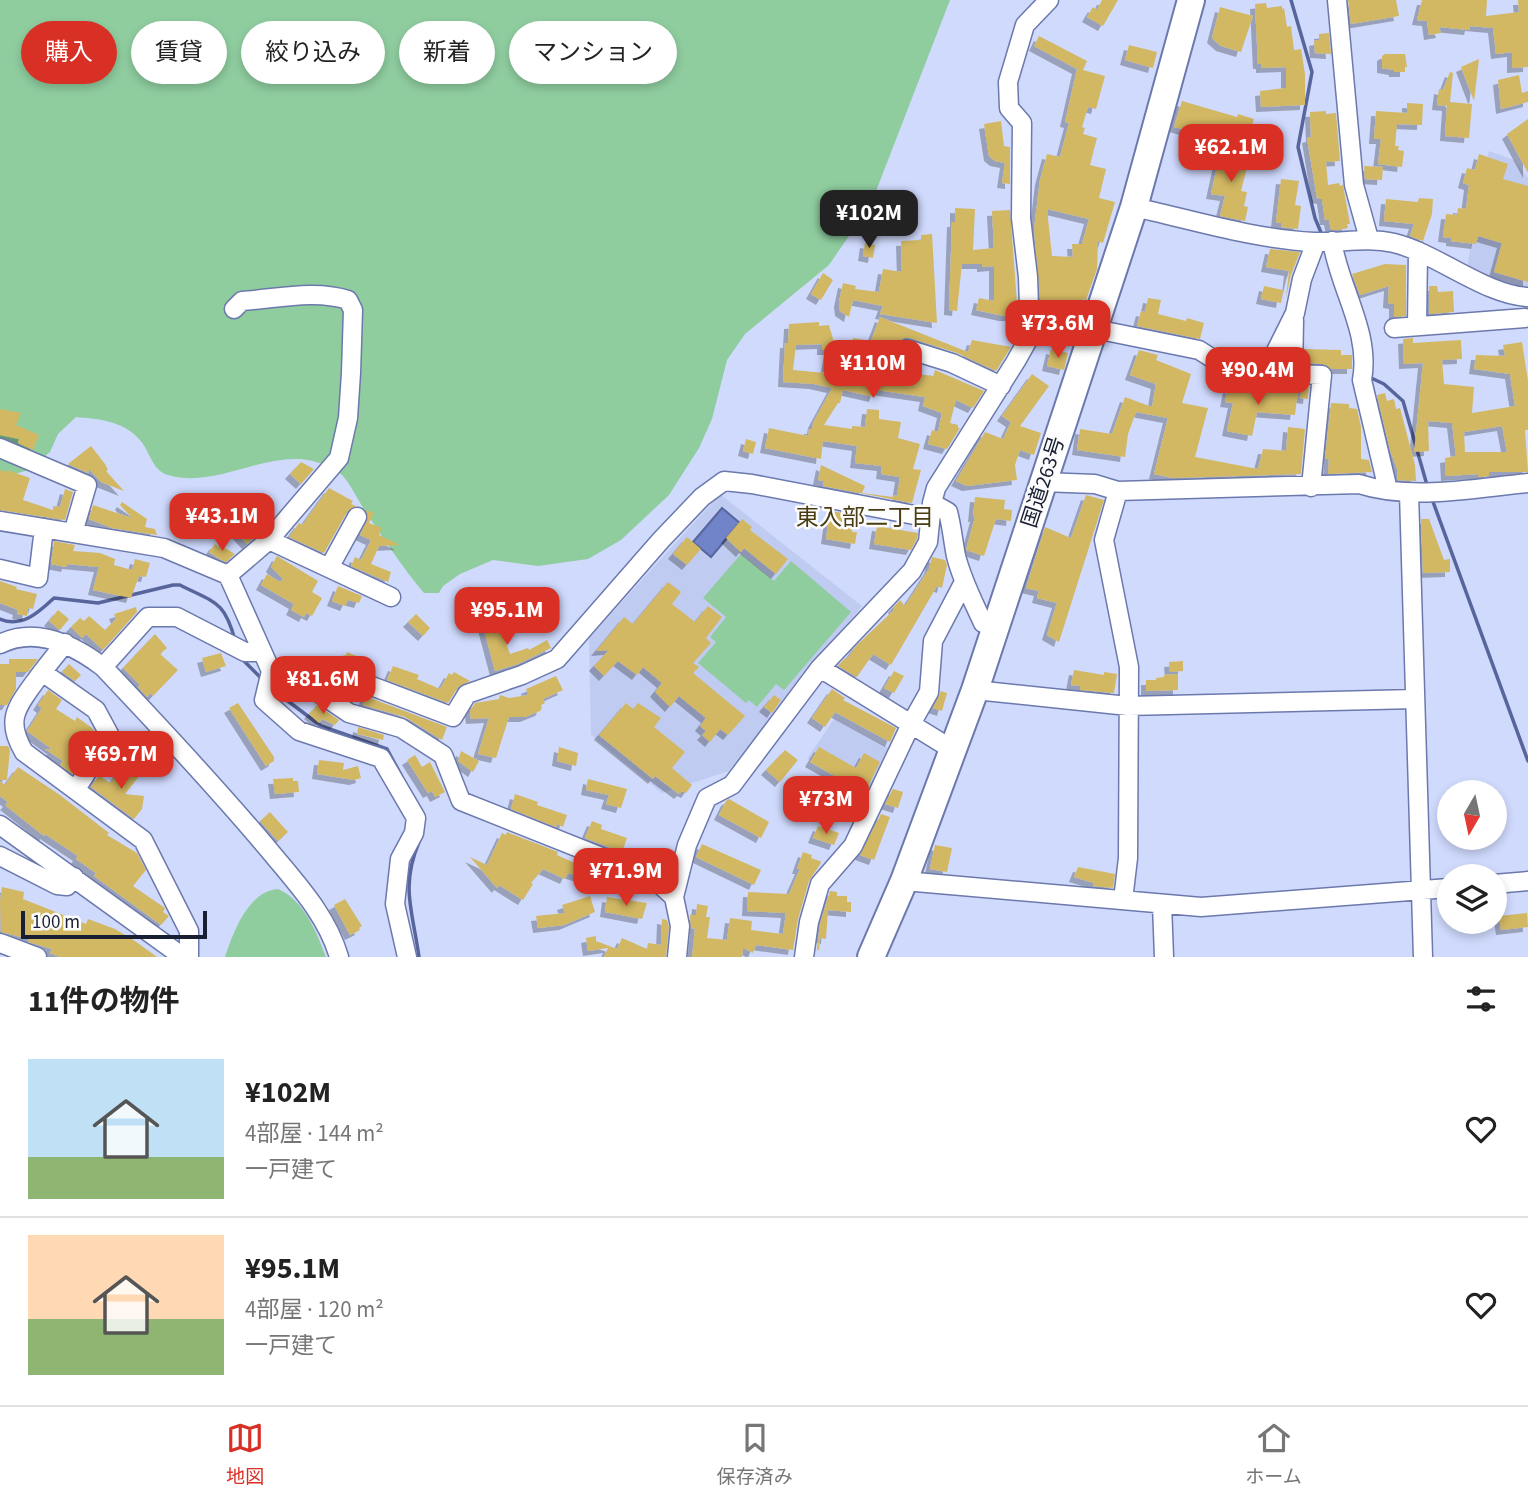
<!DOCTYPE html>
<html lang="ja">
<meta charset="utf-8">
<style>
:root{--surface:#fff;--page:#f6f6f6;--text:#222;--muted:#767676;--line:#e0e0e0;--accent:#d93025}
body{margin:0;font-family:"Source Sans 3","Noto Sans JP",sans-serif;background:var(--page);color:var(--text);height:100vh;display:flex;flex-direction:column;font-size:26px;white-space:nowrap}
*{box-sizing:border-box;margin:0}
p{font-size:23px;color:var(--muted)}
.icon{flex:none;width:38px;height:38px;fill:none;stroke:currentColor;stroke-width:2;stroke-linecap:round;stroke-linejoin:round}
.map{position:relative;height:957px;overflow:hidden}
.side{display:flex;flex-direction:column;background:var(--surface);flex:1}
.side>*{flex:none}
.top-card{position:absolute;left:21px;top:21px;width:700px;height:63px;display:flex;gap:14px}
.needle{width:46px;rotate:189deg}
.tools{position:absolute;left:1437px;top:780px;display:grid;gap:14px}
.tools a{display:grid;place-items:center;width:70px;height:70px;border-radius:50%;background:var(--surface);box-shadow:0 4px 10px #0003;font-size:35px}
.scale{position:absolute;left:21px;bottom:18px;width:186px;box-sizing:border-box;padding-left:7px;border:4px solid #191f33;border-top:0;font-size:19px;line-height:24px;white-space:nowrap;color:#191f33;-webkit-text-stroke:5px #fcfcfc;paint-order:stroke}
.price{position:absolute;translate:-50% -60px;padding:0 16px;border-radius:14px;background:var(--accent);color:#fff;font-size:23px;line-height:46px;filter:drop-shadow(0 2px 4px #0008)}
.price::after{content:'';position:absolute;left:50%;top:42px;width:21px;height:16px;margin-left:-10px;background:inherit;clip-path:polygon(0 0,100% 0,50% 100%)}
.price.current{background:#222;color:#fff}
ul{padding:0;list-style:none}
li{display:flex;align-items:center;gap:21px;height:175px;padding:0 28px}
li+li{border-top:2px solid var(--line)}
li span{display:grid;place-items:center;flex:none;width:196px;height:140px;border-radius:0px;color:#555}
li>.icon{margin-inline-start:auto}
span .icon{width:84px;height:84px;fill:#fffc;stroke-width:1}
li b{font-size:30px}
h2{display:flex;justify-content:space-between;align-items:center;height:84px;padding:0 28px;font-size:30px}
.pill{padding:0 24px;border-radius:32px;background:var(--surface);box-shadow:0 4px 10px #0003;font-size:24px;line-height:63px}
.pill.current{background:var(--accent);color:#fff}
.tab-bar{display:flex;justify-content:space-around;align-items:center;height:98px;border-top:2px solid var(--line);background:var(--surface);font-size:19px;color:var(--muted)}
.tab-bar a{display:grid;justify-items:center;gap:4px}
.tab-bar .current{color:var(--accent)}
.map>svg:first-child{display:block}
</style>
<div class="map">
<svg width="1528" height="957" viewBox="0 0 1528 957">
<defs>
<filter id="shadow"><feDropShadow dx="-5" dy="5" stdDeviation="0" flood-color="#0004"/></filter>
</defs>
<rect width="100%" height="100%" fill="#d0dafd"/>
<!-- built -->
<path fill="#c0cbf1" d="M1489 151 1514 160 1528 178V291L1517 289 1467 270 1478 194Z
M720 494 862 606 729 771 662 793 591 735 589 638Z
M834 719 892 750 868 796 807 759Z"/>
<!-- green -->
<path fill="#8fcd9f" d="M0 0H950L871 204 829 265 745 334 727 360 712 419 699 448 669 495 621 540 588 559 538 566 493 560 460 574 443 586 439 593H424C402 567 384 539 365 511 358 500 351 485 342 475 339 472 333 470 329 467 277 440 222 491 168 475 151 470 150 450 139 439 123 421 99 419 76 417L58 434 50 452 29 470 0 478Z
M741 554 774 581 791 561 851 612 784 690 776 684 757 707 749 700 746 703 698 663 716 642 710 637 726 617 703 598Z
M278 889C304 900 317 933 326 957H225C233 933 248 891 278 889Z"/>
<!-- water -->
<path fill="#7183c9" stroke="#57659c" stroke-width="2" d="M722 508 740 523 711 557 693 542Z"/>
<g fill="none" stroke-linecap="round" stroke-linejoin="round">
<!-- stream -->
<path stroke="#57659c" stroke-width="3.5" d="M1291 0 1312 72 1298 147 1315 218 1322 235
M1367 376 1384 384 1403 401 1427 485
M1432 499 1528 761
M0 619C22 628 38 613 54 598L98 603 173 585H180C215 603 224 600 235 640
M240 657 262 679
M272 689 321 726 387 749 401 775
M419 957C413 912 400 887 419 842"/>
</g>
<!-- building -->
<path fill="#d2b864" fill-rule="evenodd" filter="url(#shadow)" d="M1102 0H1118L1103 26 1087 17 1093 7 1097 10Z
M1348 0H1396L1399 16 1351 24Z
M1422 0H1487L1486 16 1519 12 1518 0H1528V67L1512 68V52L1496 54 1493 28 1470 26 1469 30 1439 27 1441 33 1429 35 1427 21 1417 20Z
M1266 3 1267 8 1282 6V9L1284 8 1287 27 1291 26 1294 50 1301 49 1305 74V105L1261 107 1260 91 1286 88V67L1261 68V64H1258L1255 4Z
M1220 7 1253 16 1241 52 1221 46 1212 38Z
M1329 33 1331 54 1315 53 1314 41 1319 40V34Z
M1039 36 1087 61 1083 70 1105 76 1096 109 1088 107 1082 127 1085 128 1083 134 1097 138 1090 165 1106 169 1099 198 1115 202 1103 243 1098 241 1097 269 1086 300 1083 299 1078 325 1053 318 1055 311H1041L1034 229 1040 180 1047 154 1060 157 1069 123 1065 122 1077 69 1034 46ZM1047 209 1089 219 1082 244H1072L1073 257 1052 256Z
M1129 45 1157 52 1153 68 1125 60Z
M1385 54H1405L1407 67H1405V72H1394V70L1382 68V56Z
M1479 59 1474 101 1461 67Z
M1450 72 1453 73 1450 102 1472 104 1469 138 1445 136 1447 106 1437 105 1439 89 1443 90Z
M1519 75 1522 93 1528 91V102L1501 109 1498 80Z
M1182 101 1237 117 1238 114 1254 119 1250 132 1232 127 1228 142 1174 127Z
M1407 103 1423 104 1422 125 1397 124 1395 146H1399L1398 150 1404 151 1402 167 1378 164 1381 139H1374L1376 111 1407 113Z
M1326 111V114L1336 113 1340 161 1326 162 1328 185 1339 183 1340 186 1343 185 1350 224H1347L1348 228 1338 230H1331L1329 220H1325L1322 199 1317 198 1307 138 1311 137 1310 112Z
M1528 119V173L1507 134Z
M1001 121 1004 146 1010 147V184L1002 183 1005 163 995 161 989 156 984 124Z
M1221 148 1243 154 1242 158 1249 160 1241 191 1247 192 1244 206 1248 207 1245 221 1220 216 1225 196 1211 194Z
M1479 154 1508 164 1503 179 1528 186V282L1494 272 1502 243 1478 236 1476 244 1451 241V238L1443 237 1446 214 1457 215 1458 208 1466 209 1469 185 1463 183 1467 168 1475 170Z
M1364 166 1383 167 1382 180 1365 179Z
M1281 179 1299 181 1295 205 1301 206 1298 229 1281 227V223L1276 222Z
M1419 198 1433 199 1432 214 1423 241 1410 236 1414 224 1384 221 1386 199 1418 202Z
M955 208 975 209 973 250 994 248 992 211 1010 210 1018 316H1004L976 310 979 298 994 301V266L982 267V264H962L957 311 949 310 952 222H955Z
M932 234 937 323 880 314 883 306 853 300 849 317 840 311 839 302 843 283 856 286 855 289 879 292 883 269 902 272 901 241 921 240V235Z
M865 243 875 245 873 258 863 256Z
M1270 249 1300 252 1291 275 1286 298 1289 271 1266 267Z
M1385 264 1406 265V316L1394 317V304L1388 303 1389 286 1360 295 1352 274Z
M823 273 833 280 821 300 811 294Z
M1264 286 1283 290 1281 303 1261 299Z
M1429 286H1437L1438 292 1453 291 1454 312 1429 314Z
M1148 298 1161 300 1158 314 1186 321 1187 318 1204 323 1200 339 1137 326 1141 311 1145 312Z
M880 317 968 352 972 340 1011 347 996 371 957 353 910 338H904L896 345 879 342 875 368 933 376 935 370 984 391 973 408 956 400 950 423 958 425V428H960L947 449 928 444 932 430 938 432 942 413 923 406 925 397 876 390 874 397 843 390 840 403H838L824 425 852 429V426L865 427 867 409 879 410V419L901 422 898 438 920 444 913 469 921 470 912 503 823 486 824 481 818 480 821 465 865 486 862 493 893 497V495L897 496 900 477 881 474 882 466 855 463 857 446 823 441 821 459 765 448 769 428 808 436 809 429H812L813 423 832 388 814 384 783 382 785 343H788L789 324 819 322V326L829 325 842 370 846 363 848 364 845 380 846 387 853 338 871 341ZM822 344V350H829L825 373 793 370 796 345Z
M1413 338V343L1461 340 1462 359 1442 360 1444 384 1474 387 1472 413 1515 406 1510 374 1474 369 1476 355 1505 356 1503 345 1522 342 1528 381V430H1525L1528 472H1489V476L1478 477V474L1446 476 1445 458 1456 456 1452 423 1428 421 1429 451 1414 452 1423 363 1404 364 1403 339ZM1502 426 1507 452H1465L1464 432Z
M1051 349 1068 353 1064 370 1047 366Z
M1305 349 1341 350V355H1352V369H1331L1323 364 1305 363Z
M1139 350 1158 355 1156 360 1191 374 1182 403 1208 408 1195 457 1258 469 1263 449 1286 451 1288 427 1305 429 1301 474 1173 478 1154 474 1168 418 1136 412 1128 434 1125 457 1077 450 1080 429 1112 434 1125 397 1152 407 1156 384 1130 375Z
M1032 374 1049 386 1020 426 1041 433 1034 455 1020 450 1015 465 1017 480 967 486 956 481 985 432 1003 439 1011 422 1002 416Z
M1301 386H1309L1308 399 1300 398Z
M1228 388 1260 394 1261 388 1298 390 1295 415 1257 412 1252 436 1227 431 1233 403 1225 402Z
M1385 393 1387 401 1394 399 1396 409 1400 408 1415 465 1416 481 1398 480 1397 469 1390 450 1377 395Z
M1331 403 1349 404V408L1357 409 1361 427V459L1369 460 1372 472 1328 474 1329 459H1325Z
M0 409 21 413 16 425 39 435 33 450 18 443 19 439 0 435Z
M746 439 756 442 753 454 743 451Z
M91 446 105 464 108 470 106 471 124 491 101 482 89 469 88 473 68 464Z
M301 462 314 469 301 484 290 474Z
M0 470 6 472 7 470 30 478 23 500 53 510V506L60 507 65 489 73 492 65 520 0 510Z
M329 488 353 501 351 504 356 506 347 512 324 553 289 537 299 523 302 525Z
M1086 495 1104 500 1059 642 1047 635 1057 603 1037 598 1039 591 1026 588 1045 527 1071 538Z
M975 497 1005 500 1004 509 1012 510 1011 521 996 519 984 556 966 550 975 517H973Z
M122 502 147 519 145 527 155 529 157 535 112 528 89 519 93 505 132 518 120 505Z
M365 510 374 513 369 523 382 528 379 535 400 545 379 546 371 564 391 572 388 582 351 566 355 557 361 560 371 540 360 535 368 517Z
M830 511 855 515 852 532H857L855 544 826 539Z
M252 517 263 529 247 544 235 531 247 518 249 520Z
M742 519 752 527 750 530 788 559 776 574 744 548 741 552 726 538Z
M1421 519H1429L1444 560 1450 559V572L1423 573Z
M877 526 918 533 917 539 911 550 874 544Z
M687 537 701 549 687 565 673 554Z
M54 541 75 545 73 551 100 553 115 559 114 565 132 570 135 559 150 563 146 577 139 576 131 598 93 590 99 567 67 564 66 567 51 564Z
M215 544 219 547 220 545 235 554 226 562 221 560 209 552Z
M277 556 318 581 312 592 322 598 312 616 306 613 304 617 291 610 294 604 261 585 267 574 280 582 283 579 271 567Z
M932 557 945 560 947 565 942 588 937 586 891 665 873 654 857 677 838 666 845 658 847 659 856 646 894 610 893 608 900 600 905 606 929 569Z
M0 581 17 587 16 589 37 594 33 609 28 608 27 616 17 614 18 610 0 603Z
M668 582 681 592 672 604 695 622 708 606 722 617 706 638 711 643 693 663 699 667 693 673 745 716 728 735 720 729 710 742 702 735 706 731 700 726 706 718 679 696 670 707 655 692 662 683 643 667 637 675 618 661 604 676 594 666 609 650 596 651 624 617 633 624Z
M338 586 362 596 359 603 348 600 345 606 332 601Z
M136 607 137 612 103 650 86 634 82 638 71 627 80 618 84 621 89 616 105 630 116 619 114 614Z
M58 610 69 619 60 630 49 621Z
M416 614 430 628 423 636 408 622Z
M497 618 510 654 528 648 529 650 547 640 551 648 518 664 495 671 482 622Z
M155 634 167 648 160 654 178 670 153 696 150 693 147 697 138 687 140 685 123 668Z
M347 652 369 661 365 671 336 660 337 657 346 655Z
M221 653 226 666 206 672 202 658Z
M9 659H38L28 672H16V689L7 705H0V664H9Z
M1183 661V671L1170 672 1169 662Z
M69 664 81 675 75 681 62 672Z
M393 666 419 675 417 679 440 689 449 673 452 675 454 672 470 681 458 687 448 703 387 680Z
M1074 670 1104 675V672L1117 674 1114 693 1080 690V686L1071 685Z
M894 671 904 676 894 693 884 688Z
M1178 674V690L1146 691V680H1156V678L1164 677V675Z
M556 676 563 690 543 699 545 703 541 705 542 708 540 711 525 717H509L496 758 478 754 489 718 471 719 470 711 475 703 499 699 500 695 509 698 528 695 526 689Z
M340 686 360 694 353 702 337 691Z
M832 689 845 698 843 700 896 728 890 742 835 712 825 727 812 718Z
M48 690 62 700 56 709 75 721 77 717 92 728 97 735 72 774 60 765 63 761 45 749 53 750 27 731 42 708 38 705Z
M941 691 947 693 942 711 933 708Z
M774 695 781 700 772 713 764 707Z
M365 696 447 727 442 740 405 717 363 705Z
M238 703 274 757V761L266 766 229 708Z
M626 703 633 709 638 703 661 718 654 727 685 752 672 768 692 785 686 793 682 791 679 794 655 776 653 779 599 735Z
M317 705 339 720 335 725 322 719 319 723 309 714Z
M358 727 384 735 383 740 357 734Z
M0 746H8L10 750 7 780H0Z
M559 747 578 753 576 766 557 761Z
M819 747 856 768 864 753 880 762 865 793 810 762Z
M785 750 798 760 780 782 766 770Z
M461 751 479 761 473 772 458 761Z
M415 755 422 767 430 762 445 792 435 797 432 791 428 793 407 760Z
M319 760 344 763 343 770 358 766 361 778 354 780 317 774Z
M126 762 141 774 125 794 144 796 142 809 134 819 91 787 99 775 110 783Z
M18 767 60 795 109 833 107 835 137 853 146 870 133 886 165 908 163 912 169 916 161 925 94 876 96 873 76 859 78 856 45 834 44 836 5 805 8 802 0 796V781L5 785Z
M293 778V781H298L299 792 275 794 273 779Z
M588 779 627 789 621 808 606 804 609 795 586 790Z
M893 789 903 792 898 808 885 804Z
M515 794 538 802 537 805 567 815 563 827 557 824 556 827 511 809Z
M729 799 769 822 761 838 719 815 726 801Z
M270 812 288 832 278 841 260 821Z
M881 814 890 817 874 860 860 855Z
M592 821 602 825 601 829 627 838 622 852 585 838Z
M818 826 839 833 834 845 813 838Z
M507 832 558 852 557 855 579 865 580 862 591 866 587 879 568 873 565 879 543 869 531 883 533 884 523 900 499 885 497 888 470 857 487 865 502 833 506 835Z
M702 844 761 870 754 885 696 857Z
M935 845 952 848 947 872 930 869Z
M803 852 812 855 811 858 820 861 821 863 809 881 798 919 793 950 756 945 753 953 743 948 742 957H692L695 929 691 928 690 917V915H696L697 904 708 906 706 917H710L707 938 727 940 730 918 752 921 751 930 783 934 786 913 747 911 748 892 789 894 800 869H797Z
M1078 867 1115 874 1113 888 1093 886 1094 883 1074 877Z
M2 887 24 892 23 899 86 924 88 919 115 929 135 941 157 957H60L50 953 52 949 28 942 29 939 1 932 0 902Z
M830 891 837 892V896H847V902H851V912L828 910 826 939 820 938 819 950H817L820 924Z
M590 896 595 912 564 925 538 928 536 916 565 913 562 905Z
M607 897 647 903 642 919 605 912Z
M345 899 362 926 359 928 360 930 350 935 334 905Z
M1527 913 1528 927 1501 930 1499 916Z
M662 919 667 920 669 927 666 957H604L608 948 588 951 586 938 596 936V941L617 949 622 938 647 949 648 943 661 945Z"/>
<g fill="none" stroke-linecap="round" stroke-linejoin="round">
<!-- minor casing -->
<g stroke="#6b79ad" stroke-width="21">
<path id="minor" d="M1337 0 1354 185 1369 239
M1134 207C1193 220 1253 239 1314 242 1341 243 1367 237 1394 243 1438 254 1485 295 1528 297
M1332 241C1339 288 1371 332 1362 380L1388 490
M1294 320 1293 374 1322 375 1311 487
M1029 324 1091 340
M1417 326 1418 251
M1394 328 1525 318
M1095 329 1199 350 1229 369 1263 377 1295 313 1302 279 1316 242
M907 349 952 363 1001 386
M0 448 87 485 73 533
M1042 482 1095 484 1118 491 1359 484C1412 501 1474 488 1528 483
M1118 491 1104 540 1129 667 1128 858 1123 900
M1409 493 1423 957
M932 503 948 512C952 527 953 541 956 556 962 580 973 601 983 623L995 627
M0 521 164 548 228 575 271 671 315 690 349 713 401 728 443 755 461 801 604 858 645 871 674 897
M269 540 329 568 357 517
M329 568 391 597
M0 569 38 578 44 528
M228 575 269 540 339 458 348 418 351 373 353 310 348 300C315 289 275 299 242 301L234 309
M65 643C55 656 44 669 34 683 15 709 6 722 24 752L143 840 189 931V957
M0 644C36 626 74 645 103 667 160 727 216 787 269 850 296 883 327 915 339 957
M103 667 148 617H177L245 652H262
M820 668 953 750
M271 671 264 700 299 731 381 758 416 818 414 833 400 859 395 904 407 957
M42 672 96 710 110 736 76 789
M315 690 327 669 453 717 467 694 522 675 557 659 661 540 702 497 724 481 752 484 930 518
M975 690 1128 706 1415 699
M0 825 183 957
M0 856 57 885 67 886 74 877
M904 881 1201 907 1449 888
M1494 884 1528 881
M1162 904 1164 957
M0 943 37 957
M677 957 680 926 674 897 687 845 707 798 732 785 820 668 912 571 928 542 932 503 936 488 1016 361 1030 336 1028 277 1021 218 1022 123 1009 108 1008 82 1025 25 1049 0
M804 957 809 922 820 884 853 846 911 724 929 692 933 641 964 582"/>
</g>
<!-- highway casing -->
<g stroke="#6b79ad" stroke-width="30">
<path id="highway" d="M871 957 904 881 975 690 1134 207 1191 0"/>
</g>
<!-- minor -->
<use href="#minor" stroke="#fff" stroke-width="18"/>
<!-- highway -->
<use href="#highway" stroke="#fff" stroke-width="26"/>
</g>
<g text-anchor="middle" stroke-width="5" stroke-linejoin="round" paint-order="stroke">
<!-- street labels -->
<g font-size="21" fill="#191f33" stroke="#fcfcfc">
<text transform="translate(1043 482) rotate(-72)" y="7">国道263号</text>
</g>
<!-- neighbourhood labels -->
<g font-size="23" fill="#493c13" stroke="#fcfcfc">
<text x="865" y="525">東入部二丁目</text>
</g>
</g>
</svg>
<div class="tools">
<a><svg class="needle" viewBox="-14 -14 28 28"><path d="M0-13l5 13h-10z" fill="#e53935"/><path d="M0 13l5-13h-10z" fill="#767676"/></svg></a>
<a><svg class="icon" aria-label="layers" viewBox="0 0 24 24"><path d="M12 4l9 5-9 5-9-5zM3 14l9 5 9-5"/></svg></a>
</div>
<div class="scale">100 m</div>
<b class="price" style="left:1231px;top:184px">¥62.1M</b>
<b class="price current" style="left:869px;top:250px">¥102M</b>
<b class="price" style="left:1058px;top:360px">¥73.6M</b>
<b class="price" style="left:873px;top:400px">¥110M</b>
<b class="price" style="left:1258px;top:407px">¥90.4M</b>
<b class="price" style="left:222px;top:553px">¥43.1M</b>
<b class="price" style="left:507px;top:647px">¥95.1M</b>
<b class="price" style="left:323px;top:716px">¥81.6M</b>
<b class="price" style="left:121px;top:791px">¥69.7M</b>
<b class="price" style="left:826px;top:836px">¥73M</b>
<b class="price" style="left:626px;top:908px">¥71.9M</b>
<div class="top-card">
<a class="pill current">購入</a>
<a class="pill">賃貸</a>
<a class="pill">絞り込み</a>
<a class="pill">新着</a>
<a class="pill">マンション</a>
</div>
</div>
<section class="side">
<h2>11件の物件<svg class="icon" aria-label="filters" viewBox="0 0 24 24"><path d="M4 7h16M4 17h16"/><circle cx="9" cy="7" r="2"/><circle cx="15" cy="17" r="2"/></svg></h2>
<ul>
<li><span style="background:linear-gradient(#bfe0f5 70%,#8fb573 0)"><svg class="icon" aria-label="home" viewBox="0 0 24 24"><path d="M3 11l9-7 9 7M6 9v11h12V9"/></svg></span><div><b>¥102M</b><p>4部屋 · 144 m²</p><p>一戸建て</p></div><svg class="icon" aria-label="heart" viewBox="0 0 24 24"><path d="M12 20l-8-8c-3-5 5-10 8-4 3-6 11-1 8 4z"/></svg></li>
<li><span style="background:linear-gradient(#ffd9b3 60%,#8fb573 0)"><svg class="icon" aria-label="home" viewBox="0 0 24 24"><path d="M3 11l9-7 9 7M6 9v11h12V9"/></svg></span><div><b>¥95.1M</b><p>4部屋 · 120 m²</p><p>一戸建て</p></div><svg class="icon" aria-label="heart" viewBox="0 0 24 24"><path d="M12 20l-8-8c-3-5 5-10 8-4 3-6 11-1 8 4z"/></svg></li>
</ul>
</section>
<nav class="tab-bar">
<a class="current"><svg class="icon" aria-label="map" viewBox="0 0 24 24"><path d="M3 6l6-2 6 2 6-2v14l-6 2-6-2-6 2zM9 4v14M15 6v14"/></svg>地図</a>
<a><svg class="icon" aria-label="saved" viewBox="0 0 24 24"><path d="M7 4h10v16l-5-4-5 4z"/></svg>保存済み</a>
<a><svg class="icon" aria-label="home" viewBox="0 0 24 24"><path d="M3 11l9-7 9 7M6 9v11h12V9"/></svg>ホーム</a>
</nav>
